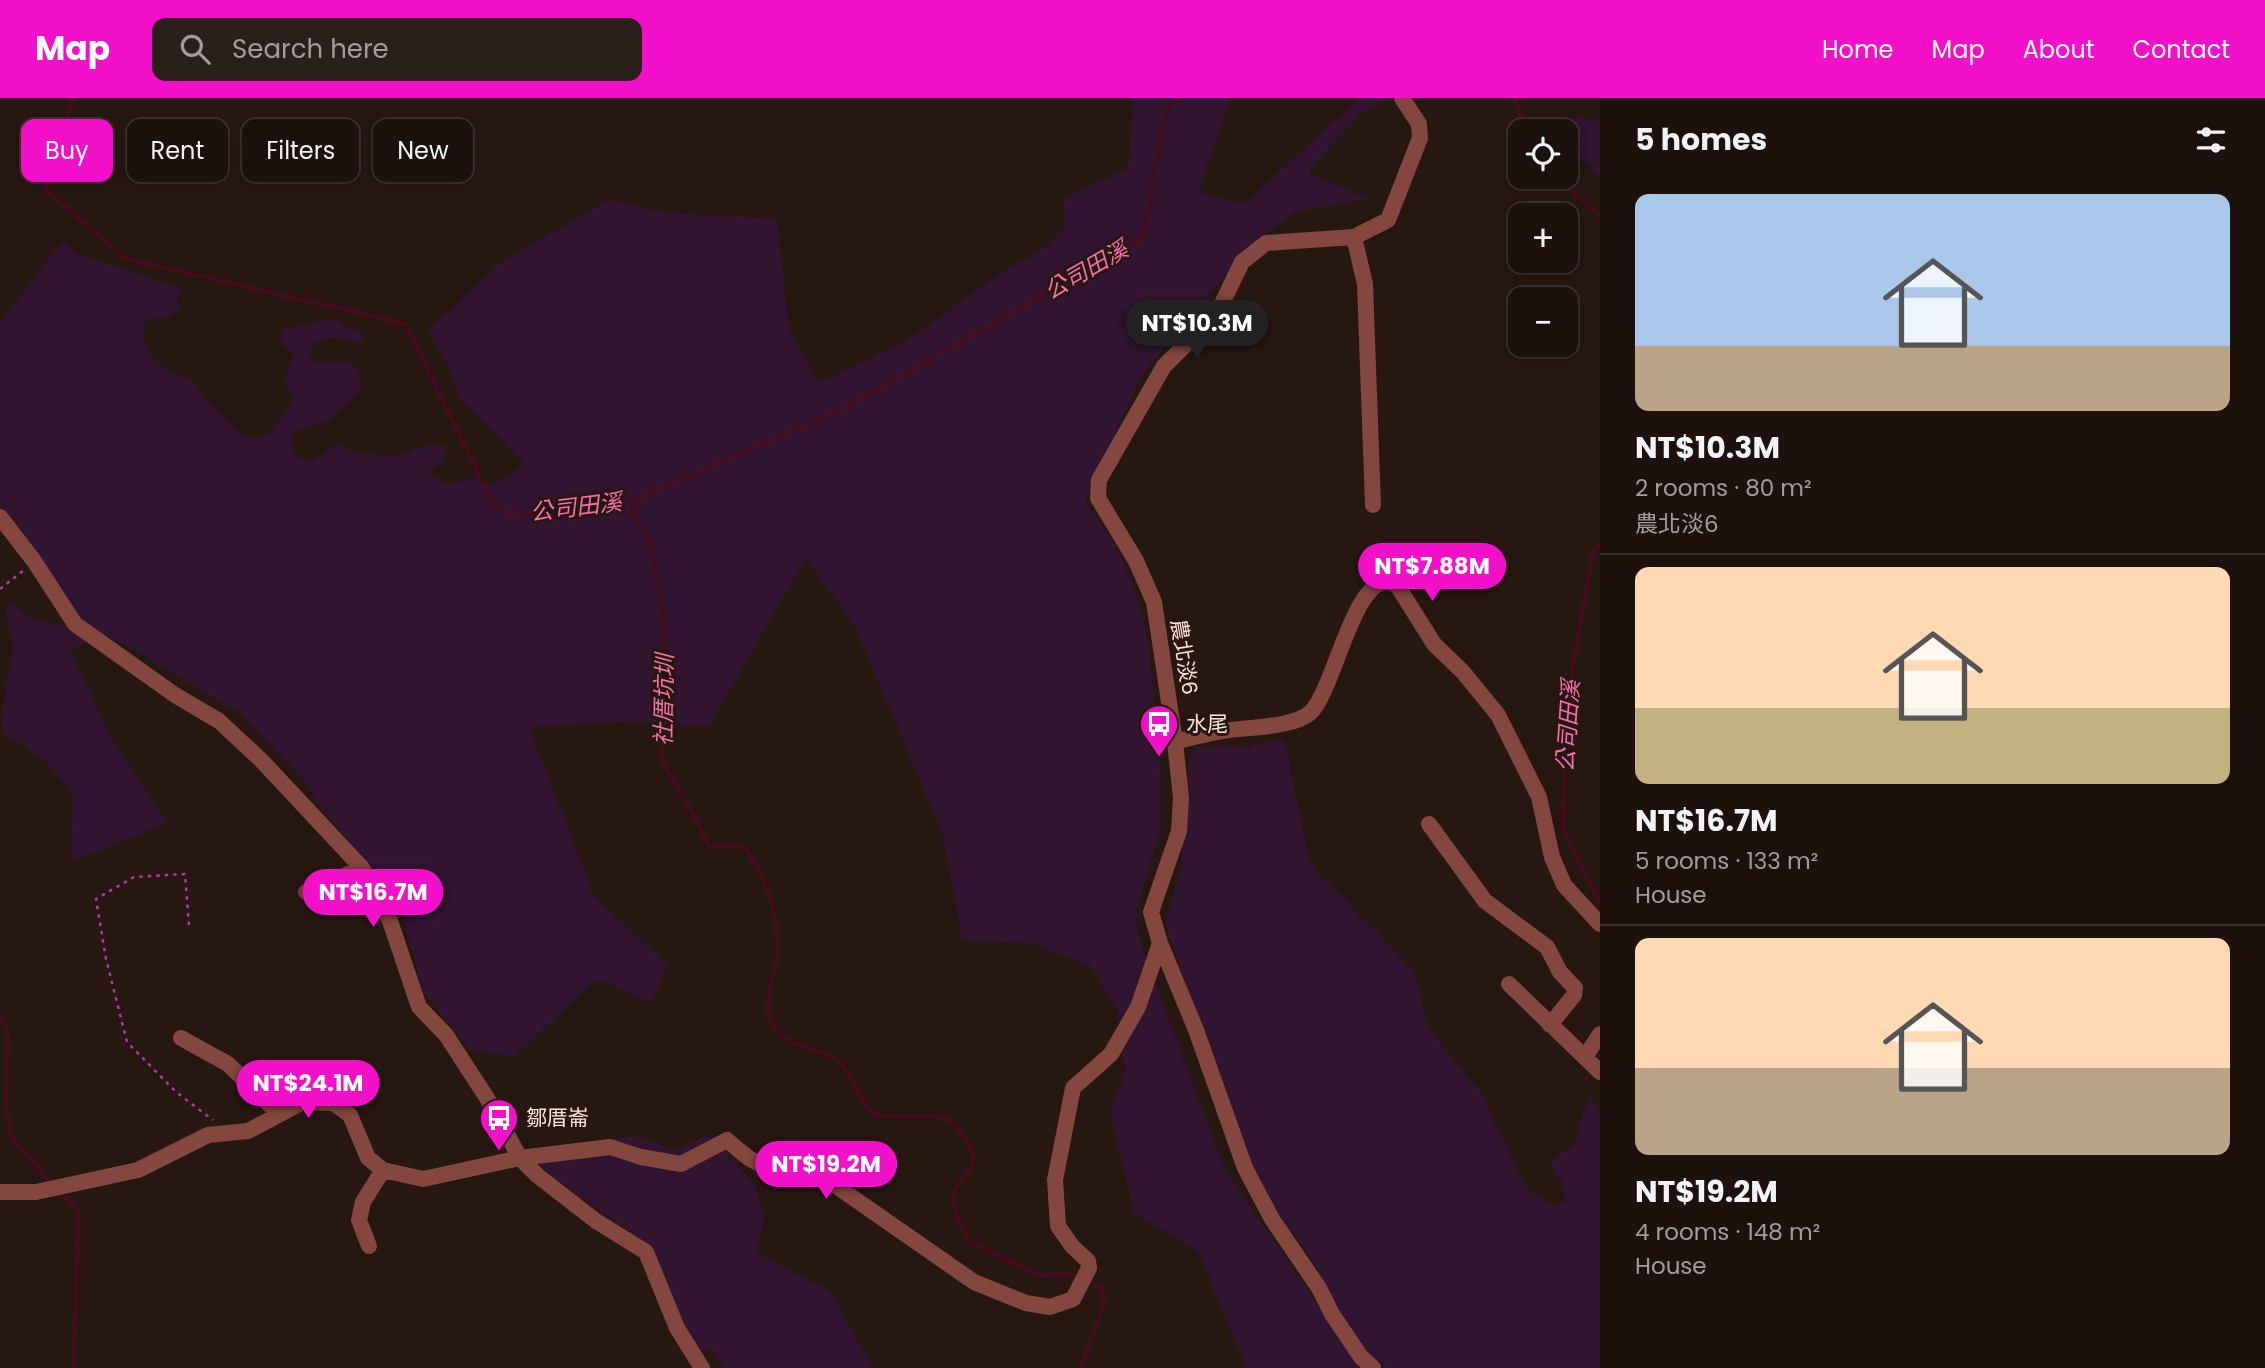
<!DOCTYPE html>
<meta charset="utf-8">
<style>
:root{--surface:#1d110d;--page:#2a1f1b;--text:#f1f3f6;--muted:#a09d9d;--line:#3b312e;--accent:#f310c9}
body{margin:0;font-family:Poppins,"Noto Sans TC",sans-serif;background:var(--page);color:var(--text);height:100vh;display:flex;flex-direction:column;font-size:26px;white-space:nowrap}
*{box-sizing:border-box;margin:0}
p{font-size:23px;color:var(--muted)}
.icon{flex:none;width:38px;height:38px;fill:none;stroke:currentColor;stroke-width:2;stroke-linecap:round;stroke-linejoin:round}
.map{position:relative;flex:1;overflow:hidden}
.details{display:flex;flex-direction:column;background:var(--surface);width:665px}
.details>*{flex:none}
.top-card{position:absolute;left:21px;top:21px;width:665px;height:63px;display:flex;gap:14px}
.fabs{position:absolute;left:1508px;top:21px;display:grid;gap:14px}
.fabs a{display:grid;place-items:center;width:70px;height:70px;border-radius:14px;background:var(--surface);box-shadow:0 4px 18px #0003,0 0 0 2px var(--line);font-size:35px}
.price{position:absolute;translate:-50% -60px;padding:0 16px;border-radius:24px;background:var(--accent);color:#fff;font-size:23px;line-height:46px;filter:drop-shadow(0 2px 4px #0008)}
.price::after{content:'';position:absolute;left:50%;top:42px;width:21px;height:16px;margin-left:-10px;background:inherit;clip-path:polygon(0 0,100% 0,50% 100%)}
.price.current{background:#222;color:#fff}
ul{padding:0;list-style:none}
li{display:grid;align-content:center;gap:14px;height:371px;padding:0 35px}
li+li{border-top:2px solid var(--line)}
li span{display:grid;place-items:center;height:217px;border-radius:14px;color:#555}
li>.icon{margin-inline-start:auto}
span .icon{width:126px;height:126px;fill:#fffc;stroke-width:1}
li b{font-size:30px}
h2{display:flex;justify-content:space-between;align-items:center;height:84px;padding:0 35px;font-size:30px}
.pill{padding:0 24px;border-radius:14px;background:var(--surface);box-shadow:0 4px 18px #0003,0 0 0 2px var(--line);font-size:24px;line-height:63px}
.pill.current{background:var(--accent);color:#fff}
header{display:flex;align-items:center;gap:42px;box-sizing:border-box;height:98px;padding:0 35px;background:var(--accent);color:#fff}
header strong{font-size:33px}
nav{display:flex;gap:38px;margin-inline-start:auto;font-size:24px}
.search{width:490px;height:63px;background:var(--page);display:flex;align-items:center;gap:18px;box-sizing:border-box;padding:0 24px;border-radius:14px;color:var(--muted);font-size:26px}
main{display:flex;flex:1;min-height:0}
.map>svg:first-child{display:block}
</style>
<header>
<strong>Map</strong>
<div class="search"><svg class="icon" aria-label="search" viewBox="0 0 24 24"><circle cx="10" cy="10" r="6"/><path d="M15 15l6 6"/></svg>Search here</div>
<nav><a>Home</a><a>Map</a><a>About</a><a>Contact</a></nav>
</header>
<main>
<div class="map">
<svg width="1600" height="1270" viewBox="0 0 1600 1270">
<rect width="100%" height="100%" fill="#271711"/>
<!-- green -->
<path fill="#311430" d="M1131 0H1231L1198 94 1243 106 1360 0H1388L1364 13 1310 70V76L1369 101 1295 114 1246 152 1141 278 1085 403 1121 455 1125 471 1136 493 1147 537 1159 648 1161 731 1135 818 1143 853 1225 1072 1342 1242 1365 1270H1246L1198 1154 1134 1114 1110 1014 1125 973 1116 911 1090 868 1032 845 962 843 943 737 854 527 806 460 709 628 618 624 529 629 594 798 667 867 652 905 597 881 514 959 470 952 422 893 400 807 319 707 302 680 240 615 122 545 96 535 71 554 109 636 167 725 71 764 73 709 70 692 43 661 19 644 7 640 2 631 5 584 12 563V545L6 517 8 504C17 508 20 512 28 518 38 525 56 526 68 528L0 420V225L63 142 76 155 177 190 184 188 176 201 180 209 170 220 148 221 144 228V244L154 261 171 274 191 282 206 302 243 338 251 340 268 337 292 306 294 299 285 287 292 261V254C279 249 278 242 285 231L312 226 327 220 364 236 363 243C345 242 310 230 309 261 335 273 362 248 361 295 347 301 340 317 326 324 313 330 300 327 290 338L294 354 300 362 314 363 329 350 337 347 358 355 392 358 409 355 425 347H445C449 362 436 366 428 376L449 386 475 380 490 387 511 377 523 364 459 299 448 268 427 233 500 165 609 102 669 115 777 121 789 230 818 285 904 244 994 180 1048 147 1065 128 1064 100 1128 70 1133 7Z
M1573 18 1600 24V79L1573 53H1566V37Z
M1285 641 1309 763 1321 779 1346 801 1358 817 1376 832 1413 874 1418 883 1423 914 1431 934 1482 995 1499 1036 1506 1045 1518 1078 1533 1095 1555 1107 1565 1104 1562 1086 1552 1070 1553 1059 1572 1050C1579 1034 1580 1015 1590 1001L1600 1011V1270H1387L1359 1249 1308 1155 1258 1091 1169 838 1166 821 1181 770 1189 660 1195 648 1244 649Z
M710 1036 755 1088 765 1118 757 1155 830 1193 872 1270H724L713 1252 695 1253 644 1147 638 1139 547 1076 540 1065 565 1049 635 1038 674 1052Z"/>
<g fill="none" stroke-linecap="round" stroke-linejoin="round">
<!-- stream -->
<path stroke="#440d1d" stroke-width="4.5" d="M73 0 45 92 127 161 406 226 495 411 526 417 634 402 846 309 1143 140 1165 17 1176 0
M1514 0 1528 33
M1558 79 1600 119
M634 402V424L646 435 657 482 665 543 664 591 659 630 664 667 687 705 710 749 729 748 746 750C760 775 772 796 775 824 777 834 778 846 777 856 776 879 759 908 774 929 790 951 819 948 839 964 856 979 857 1005 875 1015 882 1019 893 1019 901 1019 942 1019 950 1011 971 1051 982 1070 951 1084 953 1103 954 1116 964 1131 969 1143L1037 1177 1074 1176 1079 1179
M1600 448 1593 453 1566 608 1563 732 1600 804
M0 918 8 933 6 1000 10 1037 53 1087
M59 1093 78 1113C79 1165 73 1217 74 1270
M1081 1270 1104 1204 1102 1191 1087 1183"/>
<!-- path -->
<path stroke="#b436b1" stroke-width="2.5" stroke-dasharray="3.5 5" stroke-linecap="butt" d="M0 491 24 472
M189 827 185 776 134 779 96 801 106 861 127 944 176 994 213 1022"/>
<!-- minor -->
<path stroke="#84473f" stroke-width="16" d="M1354 139 1365 186 1373 407
M0 419 34 463 75 526 175 597 219 623 261 662 362 770 390 823 419 909 446 937 487 1000 520 1060 538 1078 596 1123 646 1154 677 1230 702 1270
M1175 644C1191 640 1207 635 1223 633 1245 629 1295 630 1311 614 1334 591 1353 483 1387 484 1390 484 1394 486 1397 487L1434 546 1463 574 1498 617 1539 699 1552 759 1564 787 1600 826
M1429 726 1485 803 1547 849 1560 874 1575 890 1574 897 1550 927
M306 794 362 770
M1160 845 1196 932 1245 1070 1272 1121 1319 1190 1332 1216 1361 1259 1373 1270
M1509 886 1600 974
M181 940 228 966 279 1016
M1585 959 1600 936
M0 1094H36L138 1072 208 1037 248 1033 303 1004 333 1005 350 1017 368 1060 383 1072 423 1081 520 1060 610 1049 641 1059 681 1066 727 1042C740 1053 752 1066 771 1069 791 1072 792 1063 816 1074L974 1184 1026 1205 1050 1209 1073 1201 1089 1170 1088 1163 1072 1148 1058 1128 1055 1082 1073 990 1111 956 1138 909 1160 845 1151 814 1179 733 1181 700 1175 644 1154 504 1136 463 1098 400 1099 382 1164 268 1217 216 1242 164 1266 145 1354 139 1388 122 1420 40 1419 26 1402 0
M369 1148 359 1122 363 1104 383 1072"/>
</g>
<!-- icons -->
<defs>
<g id="bus-pin" transform="scale(2.0125)"><path d="M0 17L-7.5 6A9.5 9.5 0 1 1 7.5 6Z" fill="#f310c9" stroke="#271711"/><path d="M-5-6H5V4H4V6H2V4H-2V6H-4V4H-5ZM-3.5-4V0h7V-4ZM-3.5 1.2v1.5H-2V1.2ZM2 1.2v1.5H3.5V1.2Z" fill="#fff"/></g>
</defs>
<g fill-rule="evenodd">
<use href="#bus-pin" x="1159" y="626"/>
<use href="#bus-pin" x="499" y="1020"/>
</g>
<g text-anchor="middle" stroke-width="6" stroke-linejoin="round" paint-order="stroke">
<!-- street labels -->
<g font-size="21" fill="#fde1d9" stroke="#271711">
<text transform="translate(1184 559) rotate(81)" y="7">農北淡6</text>
</g>
<!-- poi labels -->
<g font-size="21" fill="#fde1d9" stroke="#271711" text-anchor="start">
<text x="1186" y="633">水尾</text>
<text x="526" y="1027">鄒厝崙</text>
</g>
<!-- water labels -->
<g font-size="23" font-style="italic" fill="#f86dac" stroke="#271711">
<text transform="translate(1086 172) rotate(-30)" y="8">公司田溪</text>
<text transform="translate(576 409) rotate(-7)" y="8">公司田溪</text>
<text transform="translate(664 602) rotate(-89)" y="8">社厝坑圳</text>
<text transform="translate(1568 628) rotate(-86)" y="8">公司田溪</text>
</g>
</g>
</svg>
<div class="fabs">
<a><svg class="icon" aria-label="locate" viewBox="0 0 24 24"><circle cx="12" cy="12" r="6"/><path d="M12 2v4M12 18v4M2 12h4M18 12h4"/></svg></a>
<a>+</a>
<a>−</a>
</div>
<b class="price current" style="left:1197px;top:262px">NT$10.3M</b>
<b class="price" style="left:1432px;top:505px">NT$7.88M</b>
<b class="price" style="left:373px;top:831px">NT$16.7M</b>
<b class="price" style="left:308px;top:1022px">NT$24.1M</b>
<b class="price" style="left:826px;top:1103px">NT$19.2M</b>
<div class="top-card">
<a class="pill current">Buy</a>
<a class="pill">Rent</a>
<a class="pill">Filters</a>
<a class="pill">New</a>
</div>
</div>
<section class="details">
<h2>5 homes<svg class="icon" aria-label="filters" viewBox="0 0 24 24"><path d="M4 7h16M4 17h16"/><circle cx="9" cy="7" r="2"/><circle cx="15" cy="17" r="2"/></svg></h2>
<ul>
<li><span style="background:linear-gradient(#a9c7e8 70%,#b9a48a 0)"><svg class="icon" aria-label="home" viewBox="0 0 24 24"><path d="M3 11l9-7 9 7M6 9v11h12V9"/></svg></span><div><b>NT$10.3M</b><p>2 rooms · 80 m²</p><p>農北淡6</p></div></li>
<li><span style="background:linear-gradient(#ffd9b3 65%,#c2b280 0)"><svg class="icon" aria-label="home" viewBox="0 0 24 24"><path d="M3 11l9-7 9 7M6 9v11h12V9"/></svg></span><div><b>NT$16.7M</b><p>5 rooms · 133 m²</p><p>House</p></div></li>
<li><span style="background:linear-gradient(#ffd9b3 60%,#b9a48a 0)"><svg class="icon" aria-label="home" viewBox="0 0 24 24"><path d="M3 11l9-7 9 7M6 9v11h12V9"/></svg></span><div><b>NT$19.2M</b><p>4 rooms · 148 m²</p><p>House</p></div></li>
</ul>
</section>
</main>
